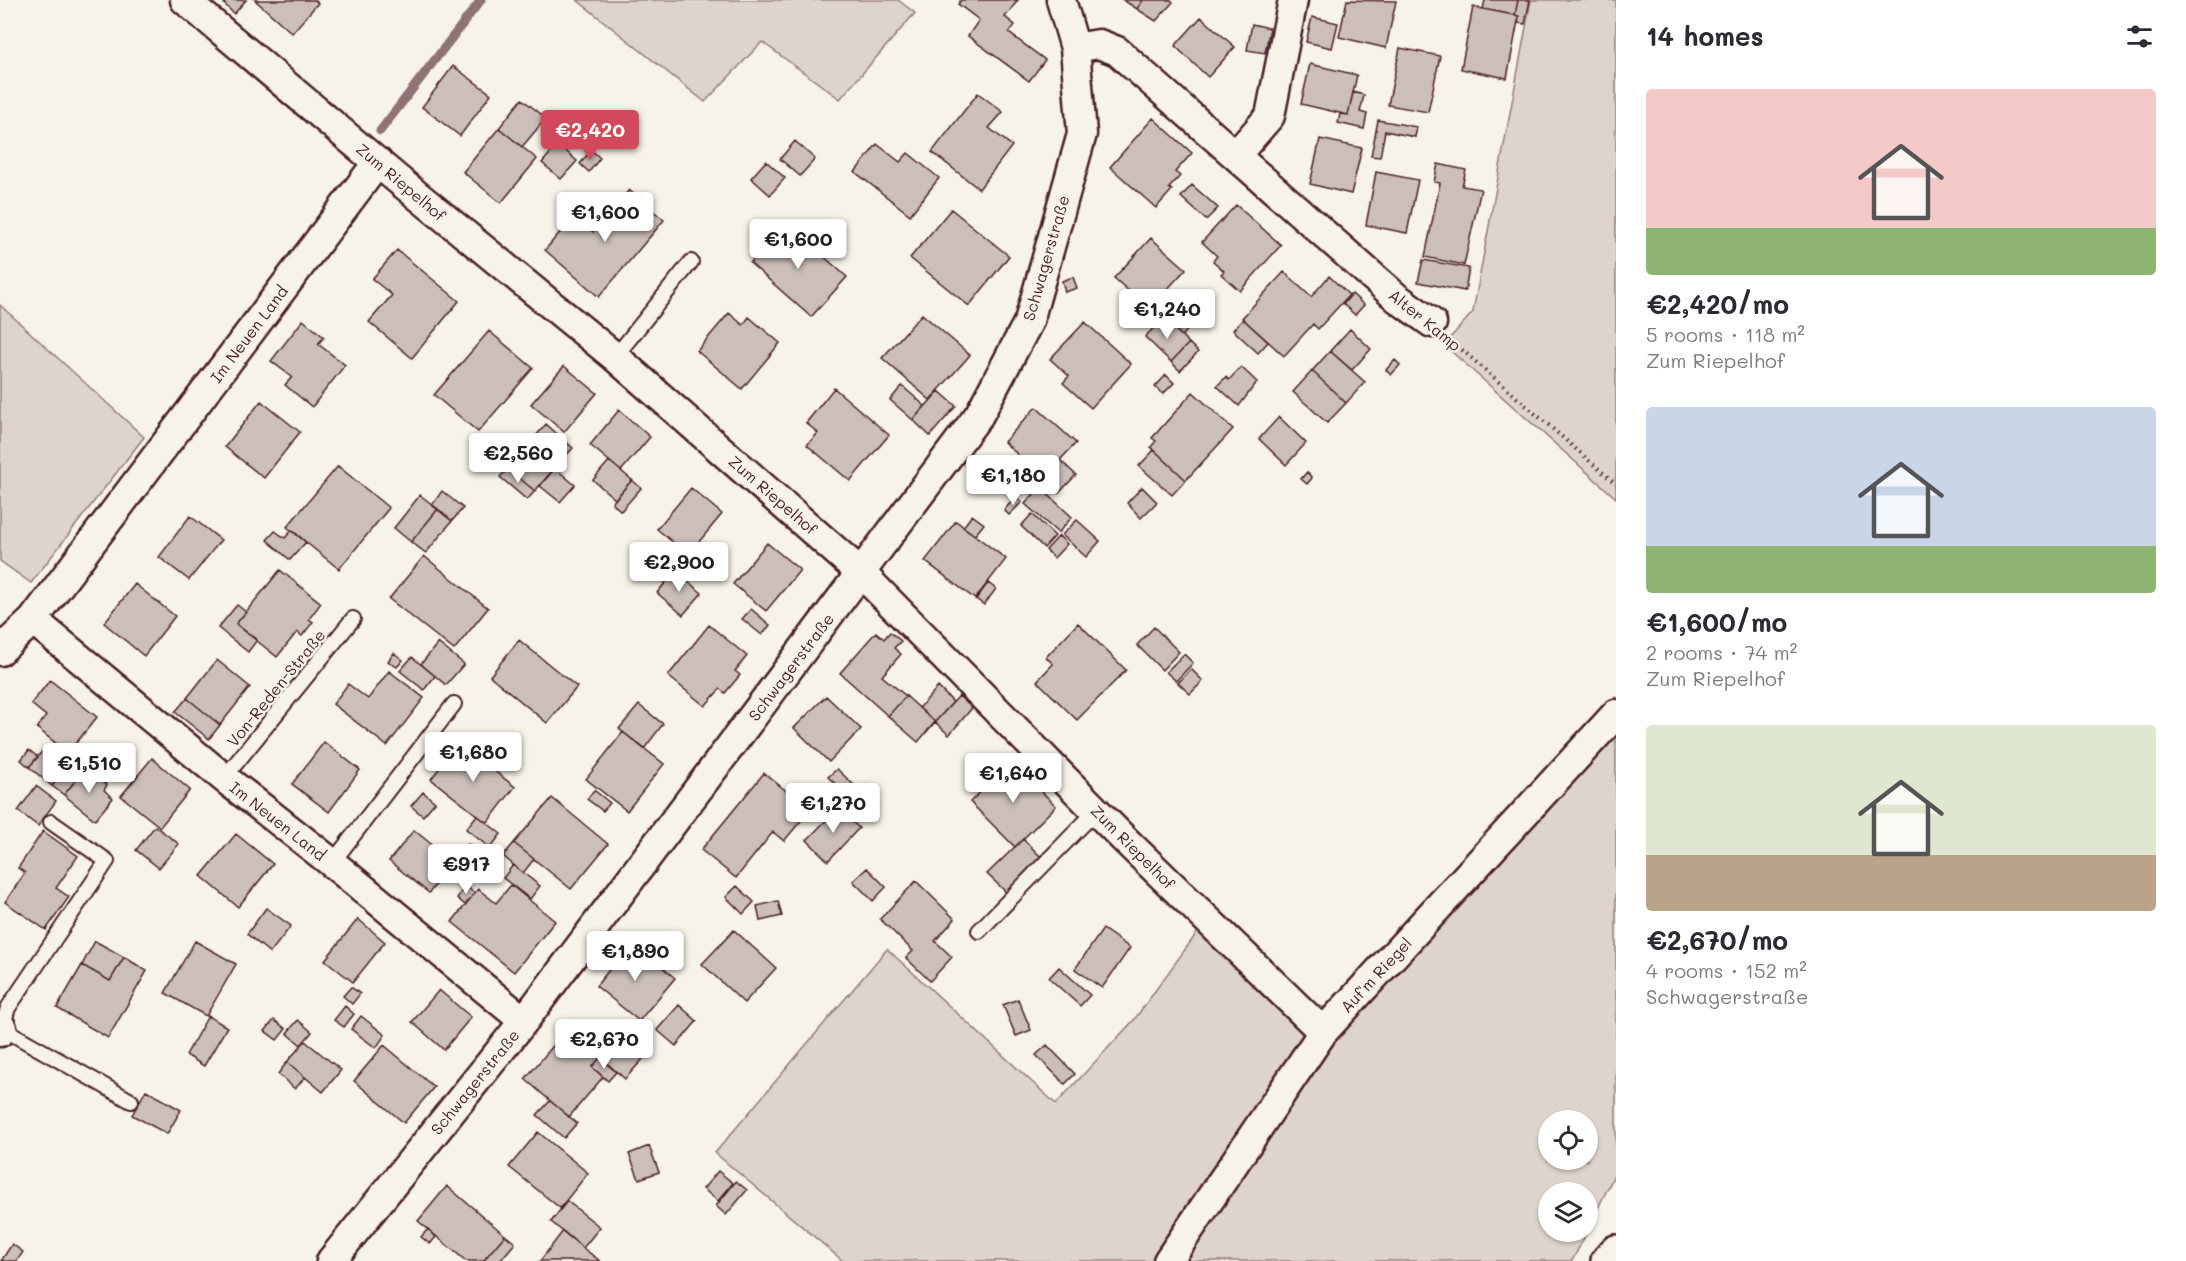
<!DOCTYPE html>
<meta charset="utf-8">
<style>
:root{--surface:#fff;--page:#f7f7f7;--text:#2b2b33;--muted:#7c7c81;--accent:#d1495b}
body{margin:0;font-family:Mali,sans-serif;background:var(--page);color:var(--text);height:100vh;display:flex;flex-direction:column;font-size:22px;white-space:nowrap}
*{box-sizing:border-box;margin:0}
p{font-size:20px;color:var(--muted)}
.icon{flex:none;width:33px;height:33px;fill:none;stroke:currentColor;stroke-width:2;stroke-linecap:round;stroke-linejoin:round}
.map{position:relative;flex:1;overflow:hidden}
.side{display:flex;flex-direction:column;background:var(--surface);width:570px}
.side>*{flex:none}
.buttons{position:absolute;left:1538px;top:1110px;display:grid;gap:12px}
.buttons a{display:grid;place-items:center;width:60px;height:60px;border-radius:50%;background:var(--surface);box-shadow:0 2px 4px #0004;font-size:30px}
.price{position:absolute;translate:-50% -51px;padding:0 14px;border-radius:6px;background:#fff;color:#222;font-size:20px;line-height:39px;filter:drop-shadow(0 2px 3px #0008)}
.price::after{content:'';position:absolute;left:50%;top:36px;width:18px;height:14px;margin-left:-9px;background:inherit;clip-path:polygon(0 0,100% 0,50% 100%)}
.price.current{background:var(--accent);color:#fff}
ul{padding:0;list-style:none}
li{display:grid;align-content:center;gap:12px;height:318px;padding:0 30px}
li span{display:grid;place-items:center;height:186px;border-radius:6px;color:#555}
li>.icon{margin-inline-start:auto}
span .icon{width:108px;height:108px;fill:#fffc;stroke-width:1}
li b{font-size:26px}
h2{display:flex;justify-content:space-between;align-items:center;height:72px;padding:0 30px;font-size:26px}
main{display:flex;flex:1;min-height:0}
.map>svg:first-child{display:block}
</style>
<main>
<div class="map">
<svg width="1616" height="1261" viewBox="0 0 1616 1261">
<rect width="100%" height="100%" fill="#f7f3e8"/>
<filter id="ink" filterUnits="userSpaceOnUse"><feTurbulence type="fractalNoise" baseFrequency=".0167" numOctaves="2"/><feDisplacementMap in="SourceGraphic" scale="12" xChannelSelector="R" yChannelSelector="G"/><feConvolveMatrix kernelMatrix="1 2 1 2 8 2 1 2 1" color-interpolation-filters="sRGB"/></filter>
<g filter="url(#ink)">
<!-- green -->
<path fill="#ded4cc" stroke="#947a7c" stroke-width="1.5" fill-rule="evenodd" d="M577 0H898L915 13 840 99 762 42 705 102Z
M1531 0H1616V498L1444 345 1473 312Z
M0 305 144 437 31 583 0 561Z
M1616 697V1171L1587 1231V1192H1548V1232H1587L1572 1261H843L715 1153 887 949 1056 1104 1134 1020 1202 926 1314 1006 1327 1007 1332 1004ZM1548 1120H1587V1160H1548Z"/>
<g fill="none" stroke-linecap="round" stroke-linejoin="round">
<!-- stream -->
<path stroke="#8e7275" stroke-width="9" d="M380 131 481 0"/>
</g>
<!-- building -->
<path fill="#ccbfb9" stroke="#4a1f2b" stroke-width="1.5" d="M227 0H246L234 14 224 4Z
M255 0H315L318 3 292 33Z
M961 0H1018L1005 17 1015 25 1009 33 1045 60 1029 81 968 36 979 20 958 4Z
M1123 0H1143L1137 9Z
M1143 0H1171L1173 2 1156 21 1137 9Z
M1347 0 1396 1 1386 48 1339 37Z
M1485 0H1518L1515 15 1483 9Z
M1518 0H1530L1525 24 1518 23 1519 16 1515 15Z
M1473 7 1519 16 1507 78 1461 69Z
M1201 17 1235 47 1208 77 1175 46Z
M1312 17 1338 23 1332 48 1306 42Z
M1252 24 1270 28 1265 53 1247 50Z
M1400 48 1440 56 1428 112 1388 105Z
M1310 64 1357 75 1348 115 1301 104Z
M453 66 491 94 460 136 422 107Z
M1353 92 1364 95 1360 112 1367 114 1364 129 1338 123 1340 114 1348 115Z
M978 93 1003 112 989 128 1012 146 979 189 932 152Z
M522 99 546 118 522 147 499 128Z
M1153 118 1192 153 1175 172 1180 176 1169 188 1172 190 1156 208 1110 167Z
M1378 120 1417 127 1415 137 1385 131 1380 157 1371 156Z
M499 128 537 159 501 203 463 172Z
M1320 139 1362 148 1351 194 1310 184Z
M795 141 815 159 800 176 780 159Z
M558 144 577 161 561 179 542 163Z
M877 144 900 162 908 153 939 178 910 215 855 172Z
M591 150 600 158 589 172 580 164Z
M766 161 785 178 770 195 751 178Z
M1438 164 1466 170 1462 186 1481 189 1464 265 1425 257 1440 183 1434 182Z
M1376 172 1418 180 1407 233 1366 225Z
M1192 185 1218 208 1206 220 1181 197Z
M629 190 664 220 599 297 545 250 574 216 593 232Z
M1236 205 1281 245 1240 291 1221 274 1224 271 1213 261 1217 256 1202 242Z
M951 209 1009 256 969 306 910 258Z
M786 223 847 277 811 317 750 263Z
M1151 238 1186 269 1149 309 1114 278Z
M397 250 459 301 412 358 369 322 392 295 372 279Z
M1423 260 1469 268 1465 291 1418 282Z
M1284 272 1311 297 1329 276 1349 295 1318 329 1313 324 1284 356 1242 318Z
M1073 277 1077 288 1065 292 1062 281Z
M1352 294 1364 305 1355 315 1343 304Z
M1176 304 1195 322 1182 336 1163 318Z
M729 313 743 325 749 317 780 343 742 389 697 351Z
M922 314 970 355 930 400 882 358Z
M1163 318 1189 343 1171 362 1145 337Z
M1243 319 1268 342 1258 353 1233 330Z
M303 320 324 337 318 344 345 365 312 407 285 385 292 377 271 361Z
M1085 322 1131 364 1091 408 1063 383 1069 376 1050 359Z
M1350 329 1371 349 1352 370 1330 351Z
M489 331 533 368 478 432 434 395Z
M1189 343 1198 352 1180 371 1171 362Z
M1330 351 1365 382 1346 403 1312 371Z
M1395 360 1400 365 1391 375 1386 370Z
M564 366 597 393 564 432 531 404Z
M1241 367 1257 382 1239 406 1217 386 1226 377 1229 380Z
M1312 371 1346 403 1327 423 1293 392Z
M1166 375 1174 383 1163 394 1155 387Z
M902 386 925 406 913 420 890 400Z
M834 388 889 435 850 481 807 445 818 433 806 423Z
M939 391 956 406 930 436 913 420Z
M1193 392 1233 429 1186 480 1151 447 1156 441 1152 438Z
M261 401 300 432 264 478 225 447Z
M1036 407 1076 443 1060 460 1076 475 1059 493 1004 442Z
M619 410 650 437 621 471 590 445Z
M1279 417 1306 443 1286 465 1259 439Z
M546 424 573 448 557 465 530 443Z
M530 443 557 465 535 491 508 469Z
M1154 450 1186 480 1172 495 1139 466Z
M609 461 632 480 615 499 593 480Z
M338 466 389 508 339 569 287 527Z
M555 468 575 485 560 502 540 486Z
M508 469 535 491 527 500 500 477Z
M1307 472 1312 478 1307 484 1301 479Z
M632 480 641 488 621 511 612 503Z
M1040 487 1072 517 1058 533 1025 504Z
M1142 487 1157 502 1141 518 1127 503Z
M691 488 722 514 688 555 657 529Z
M442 491 463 508 452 521 432 505Z
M420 495 438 509 411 542 394 528Z
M1016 497 1022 502 1009 515 1004 510Z
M438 509 452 521 426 553 411 542Z
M1032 514 1055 536 1044 548 1021 526Z
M972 515 984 524 975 535 963 527Z
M190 516 221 540 189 580 159 557Z
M1077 520 1100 541 1086 557 1062 535Z
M956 521 1006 559 975 599 925 561Z
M292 530 306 542 290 560 267 540 275 531 285 538Z
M1059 536 1067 544 1054 558 1046 550Z
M767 543 800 570 766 611 733 584Z
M424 556 488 608 454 650 389 599Z
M280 570 321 603 309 619 313 622 302 636 297 632 277 657 236 624Z
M675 571 702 593 683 615 657 593Z
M988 583 996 589 984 605 976 599Z
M135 584 175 616 144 656 104 623Z
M237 605 246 612 236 624 257 640 248 652 218 628Z
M751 609 770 625 762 635 742 619Z
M1078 623 1126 670 1077 720 1037 681 1053 664 1046 657Z
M709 625 747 656 735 671 740 675 725 693 720 689 705 706 668 676Z
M1154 627 1179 652 1162 670 1137 645Z
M876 632 884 639 890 632 901 641 894 648 901 654 882 676 906 696 888 716 840 673Z
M519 640 577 687 547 723 490 676Z
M438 643 464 664 446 685 421 664Z
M394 653 403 660 397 667 388 661Z
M1184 654 1193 663 1176 681 1166 672Z
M412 657 435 676 424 690 400 671Z
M217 660 250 687 220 725 187 698Z
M1191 669 1203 681 1190 694 1178 683Z
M389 671 424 698 387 746 333 704 348 684 368 699Z
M50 680 97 717 68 753 37 728 46 716 31 704Z
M938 687 953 702 935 722 919 708Z
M826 696 861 729 829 762 794 728Z
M906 696 935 722 918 742 888 716Z
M959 696 972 708 949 735 935 722Z
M187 698 220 725 209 739 175 712Z
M639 705 663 724 644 749 619 729Z
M623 732 664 764 627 811 586 779Z
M324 742 360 770 329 812 292 784Z
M459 743 515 787 487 823 431 779Z
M45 748 68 767 52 786 29 767Z
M29 750 38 757 29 767 21 760Z
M152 758 190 790 160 827 121 796Z
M1012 762 1056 806 1015 847 970 802Z
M68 767 79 776 64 795 52 786Z
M85 768 107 785 104 790 113 798 95 820 64 795Z
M837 769 857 788 849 797 828 777Z
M764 773 810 810 784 841 773 832 736 878 701 850Z
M866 785 878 796 865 811 853 799Z
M36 786 56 801 38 826 18 811Z
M594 790 610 803 603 811 587 799Z
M423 792 435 802 423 816 411 806Z
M552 798 608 844 571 889 514 843Z
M838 808 859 828 828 861 807 840Z
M477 815 501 834 490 848 466 829Z
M155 826 179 844 159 868 136 850Z
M414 830 453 862 429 893 389 861Z
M43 831 78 856 56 888 69 897 46 930 5 902 25 873 18 868Z
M236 834 273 864 238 907 201 876Z
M1023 839 1042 858 1007 893 987 874Z
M514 843 534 859 523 873 503 856Z
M468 844 485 858 464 884 447 870Z
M513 865 540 886 530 899 503 878Z
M867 868 886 887 873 901 853 881Z
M916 881 955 919 935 941 952 957 930 981 906 958 913 951 880 919Z
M511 885 555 921 514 972 452 922 478 889 496 903Z
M465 886 475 893 465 905 457 898Z
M737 886 754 902 743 914 726 897Z
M778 901 782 916 760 921 757 906Z
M266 908 291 926 270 953 247 934Z
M358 919 385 942 353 982 325 960Z
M1103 929 1130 948 1102 988 1075 969Z
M734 930 776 968 744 1003 702 964Z
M95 941 124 957 110 981 82 965Z
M195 941 236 964 206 1016 165 993Z
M632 942 675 978 639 1021 596 986Z
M124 957 147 971 108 1038 57 1008 82 965 110 981Z
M1059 967 1090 995 1080 1006 1049 978Z
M351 987 360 994 352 1004 343 996Z
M439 990 471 1017 444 1050 412 1022Z
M1018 999 1031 1030 1016 1036 1003 1005Z
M679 1005 697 1021 676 1046 657 1030Z
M345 1006 354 1014 344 1027 334 1020Z
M208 1016 227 1027 204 1066 186 1055Z
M361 1016 385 1035 376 1048 351 1029Z
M274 1020 286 1029 277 1040 265 1031Z
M298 1020 312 1032 301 1045 287 1033Z
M612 1032 643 1059 625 1079 594 1052Z
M573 1034 600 1058 592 1067 603 1077 569 1117 525 1079 558 1040 564 1045Z
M305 1041 341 1070 323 1092 287 1062Z
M384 1045 434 1087 404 1123 354 1081Z
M1047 1045 1075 1074 1065 1084 1036 1055Z
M600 1058 616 1072 608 1081 592 1067Z
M287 1062 305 1077 295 1089 278 1074Z
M146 1090 181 1110 167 1134 132 1115Z
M550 1101 577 1123 564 1138 537 1115Z
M538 1132 588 1173 560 1208 509 1167Z
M649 1146 659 1172 639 1179 629 1154Z
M718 1171 733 1183 718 1201 703 1189Z
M736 1181 747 1190 726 1215 716 1206Z
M447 1186 505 1235 483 1261H466L418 1221Z
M567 1201 600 1227 583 1248 551 1222Z
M428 1229 436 1237 430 1244 421 1237Z
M563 1231 583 1248 600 1261H540Z
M505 1235 515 1243 500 1261H483Z
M12 1244 23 1252 17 1261H1Z"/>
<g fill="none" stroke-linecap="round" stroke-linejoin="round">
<!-- lane casing -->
<g stroke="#4a1f2b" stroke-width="18">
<path id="lane" d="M615 357 691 262
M224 778 353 619
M51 822 107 861 8 1008 2 1028 131 1101
M332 863 454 704
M979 931 1096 811"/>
</g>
<!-- street casing -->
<g stroke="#4a1f2b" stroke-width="33">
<path id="street" d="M185 0 396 178 615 357 861 573 1124 839 1323 1032
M1075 48 1099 44 1117 51 1397 298 1432 323
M1236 155 1270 116 1293 0
M33 620 224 778 332 863 524 1021
M0 651 33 620 378 162
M0 1032 2 1028
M331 1261 524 1021 979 415 1029 321 1082 134 1075 48 1061 0
M1168 1261 1323 1032 1616 714"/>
</g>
<!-- highway casing -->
<g stroke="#4a1f2b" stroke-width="38">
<path id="highway" d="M1608 1261 1616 1252"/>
</g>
<!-- path -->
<path stroke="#4a1f2b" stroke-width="4" stroke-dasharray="1.5 4.5" stroke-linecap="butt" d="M1453 342 1616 484"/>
<!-- lane -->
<use href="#lane" stroke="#f7f3e8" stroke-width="14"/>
<!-- street -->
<use href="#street" stroke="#f7f3e8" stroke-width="28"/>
<!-- highway -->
<use href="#highway" stroke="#f7f3e8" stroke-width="33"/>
</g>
</g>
<g text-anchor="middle" stroke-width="5" stroke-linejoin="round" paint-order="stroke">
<!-- street labels -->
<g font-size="16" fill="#4a1f2b" stroke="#f7f3e8">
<text transform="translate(401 182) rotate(40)" y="6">Zum Riepelhof</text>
<text transform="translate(1046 258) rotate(-74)" y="6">Schwagerstraße</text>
<text transform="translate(1425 320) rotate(39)" y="6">Alter Kamp</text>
<text transform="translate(249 334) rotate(-53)" y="6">Im Neuen Land</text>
<text transform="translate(773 495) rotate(41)" y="6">Zum Riepelhof</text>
<text transform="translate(791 667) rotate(-53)" y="6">Schwagerstraße</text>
<text transform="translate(276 688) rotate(-51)" y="6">Von-Reden-Straße</text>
<text transform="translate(278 821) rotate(38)" y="6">Im Neuen Land</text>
<text transform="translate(1133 847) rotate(45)" y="6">Zum Riepelhof</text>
<text transform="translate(1376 975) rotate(-47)" y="6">Auf'm Riegel</text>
<text transform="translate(475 1082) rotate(-51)" y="6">Schwagerstraße</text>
</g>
</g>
</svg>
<div class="buttons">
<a><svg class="icon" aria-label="locate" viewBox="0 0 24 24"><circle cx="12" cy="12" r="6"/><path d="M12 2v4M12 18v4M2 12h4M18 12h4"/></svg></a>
<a><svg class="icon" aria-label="layers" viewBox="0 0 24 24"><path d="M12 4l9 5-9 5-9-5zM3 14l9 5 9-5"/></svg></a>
</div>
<b class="price current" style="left:590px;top:161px">€2,420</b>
<b class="price" style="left:605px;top:243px">€1,600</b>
<b class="price" style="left:798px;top:270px">€1,600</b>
<b class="price" style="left:1167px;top:340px">€1,240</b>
<b class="price" style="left:518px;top:484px">€2,560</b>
<b class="price" style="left:1013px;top:506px">€1,180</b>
<b class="price" style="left:679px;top:593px">€2,900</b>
<b class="price" style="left:473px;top:783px">€1,680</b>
<b class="price" style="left:89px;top:794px">€1,510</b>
<b class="price" style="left:1013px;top:804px">€1,640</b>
<b class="price" style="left:833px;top:834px">€1,270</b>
<b class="price" style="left:466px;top:895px">€917</b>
<b class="price" style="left:635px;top:982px">€1,890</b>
<b class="price" style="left:604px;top:1070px">€2,670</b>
</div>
<section class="side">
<h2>14 homes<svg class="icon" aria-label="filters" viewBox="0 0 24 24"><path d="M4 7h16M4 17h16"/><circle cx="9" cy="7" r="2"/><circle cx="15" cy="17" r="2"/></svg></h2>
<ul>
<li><span style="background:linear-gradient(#f6c9c9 75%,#8fb573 0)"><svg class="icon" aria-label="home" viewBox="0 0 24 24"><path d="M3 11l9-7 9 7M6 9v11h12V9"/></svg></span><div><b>€2,420/mo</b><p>5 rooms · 118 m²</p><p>Zum Riepelhof</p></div></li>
<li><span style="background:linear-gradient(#c9d6e8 75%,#8fb573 0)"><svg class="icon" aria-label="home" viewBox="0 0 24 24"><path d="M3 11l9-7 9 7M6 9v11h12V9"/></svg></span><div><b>€1,600/mo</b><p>2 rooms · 74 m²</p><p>Zum Riepelhof</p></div></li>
<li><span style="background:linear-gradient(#dfe7d0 70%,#b9a48a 0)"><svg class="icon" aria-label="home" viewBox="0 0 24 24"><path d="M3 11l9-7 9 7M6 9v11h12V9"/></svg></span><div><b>€2,670/mo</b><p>4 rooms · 152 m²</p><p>Schwagerstraße</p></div></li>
</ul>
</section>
</main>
